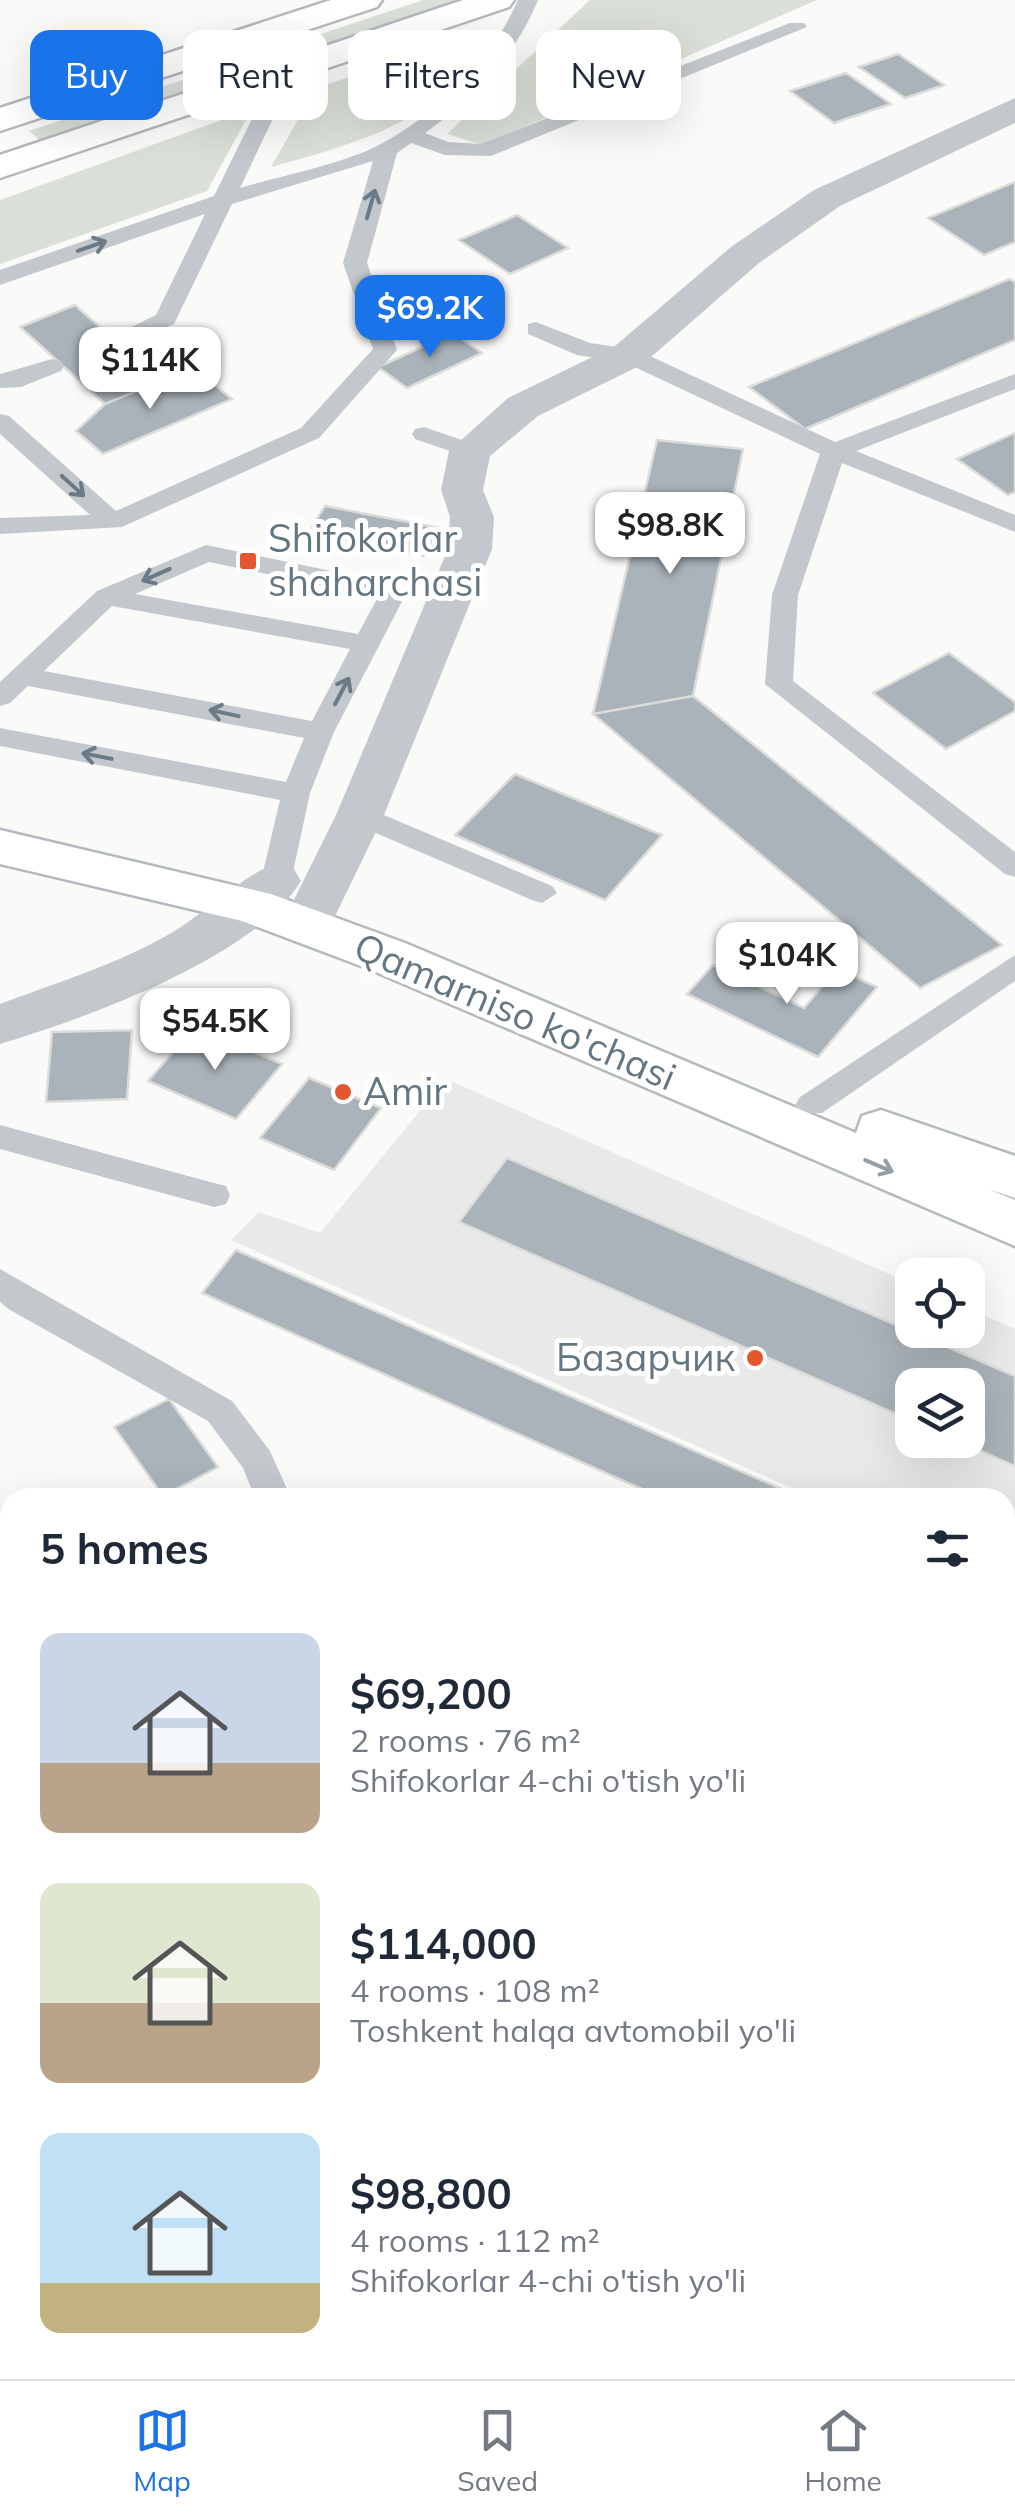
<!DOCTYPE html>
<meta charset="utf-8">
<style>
:root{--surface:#fff;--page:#f6f6f7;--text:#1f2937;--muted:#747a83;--line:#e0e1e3;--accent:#1a73e8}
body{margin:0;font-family:Mulish,sans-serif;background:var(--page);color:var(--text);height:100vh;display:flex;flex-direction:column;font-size:38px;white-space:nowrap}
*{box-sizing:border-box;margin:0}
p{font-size:32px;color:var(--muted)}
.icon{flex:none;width:55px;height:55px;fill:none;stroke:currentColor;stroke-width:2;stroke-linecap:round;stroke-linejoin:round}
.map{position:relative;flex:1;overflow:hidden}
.side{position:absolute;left:0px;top:1488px;width:1015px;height:892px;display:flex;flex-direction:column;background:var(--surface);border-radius:30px 30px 0 0;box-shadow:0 10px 40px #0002}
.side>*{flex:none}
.hud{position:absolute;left:30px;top:30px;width:955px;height:90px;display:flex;gap:20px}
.controls{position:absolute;left:895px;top:1258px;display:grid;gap:20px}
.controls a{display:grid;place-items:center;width:90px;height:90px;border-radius:20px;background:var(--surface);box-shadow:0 10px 40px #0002;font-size:50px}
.price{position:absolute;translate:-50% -85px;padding:0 22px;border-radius:20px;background:#fff;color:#222;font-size:32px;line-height:65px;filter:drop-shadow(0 2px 5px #0008)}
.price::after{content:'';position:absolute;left:50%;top:60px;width:30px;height:22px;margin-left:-15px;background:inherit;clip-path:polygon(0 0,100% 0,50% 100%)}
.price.current{background:var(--accent);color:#fff}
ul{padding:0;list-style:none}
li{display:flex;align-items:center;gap:30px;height:250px;padding:0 40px}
li span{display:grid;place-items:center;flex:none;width:280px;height:200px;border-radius:20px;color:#555}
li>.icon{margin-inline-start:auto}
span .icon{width:120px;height:120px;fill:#fffc;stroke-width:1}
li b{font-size:42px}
h2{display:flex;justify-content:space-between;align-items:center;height:120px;padding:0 40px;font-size:42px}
.chip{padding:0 35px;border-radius:20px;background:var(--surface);box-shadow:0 10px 40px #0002;font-size:35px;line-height:90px}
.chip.current{background:var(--accent);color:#fff}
.tab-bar{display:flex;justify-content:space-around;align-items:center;height:140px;border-top:2px solid var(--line);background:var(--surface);font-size:28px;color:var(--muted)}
.tab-bar a{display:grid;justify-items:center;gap:5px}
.tab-bar .current{color:var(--accent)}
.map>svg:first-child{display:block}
</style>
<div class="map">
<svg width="1015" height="2379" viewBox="0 0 1015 2379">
<rect width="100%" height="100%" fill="#fafaf8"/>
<!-- built -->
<path fill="#e8e9e9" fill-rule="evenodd" d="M446 1079 912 1284V1330H968V1308L1015 1329V1587L1005 1583V1498L812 1497 231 1240 259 1212 320 1233ZM912 1385H968V1440H912Z"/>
<!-- green -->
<path fill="#dadfd7" d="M423 0H459L40 140 29 131Z
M590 0H817L482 145 447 134Z
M489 30C458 117 352 145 271 167L316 88Z
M252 109 207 191 0 264V200Z"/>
<!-- building -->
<path fill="#aab3b9" stroke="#dcdcda" stroke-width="2.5" d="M898 54 944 85 905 98 859 67Z
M846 73 891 104 834 123 790 91Z
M1015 182V242L984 255 928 218Z
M517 215 568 248 510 274 459 240Z
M1009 279 1015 282V340L805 429 749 387Z
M75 305 161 381 105 404 20 327Z
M453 333 482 353 407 388 378 367Z
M205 377 232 399 103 454 76 431 105 404 161 381Z
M1015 433V492L1008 495 957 459Z
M657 440 743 449 693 696 593 714Z
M325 506 439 528 424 556 308 533Z
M949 653 1015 702V711L946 749 873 693Z
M693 696 1002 945 920 988 593 714Z
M515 774 662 835 605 900 455 835Z
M713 965 804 1008 837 969 877 987 818 1057 687 994Z
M195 1027 282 1064 236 1119 148 1081Z
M132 1030 127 1099 46 1102 52 1032Z
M309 1078 381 1108 334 1170 260 1138Z
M507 1158 1015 1376V1466L956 1440H968V1385H912V1421L459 1222Z
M236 1250 802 1498H662L202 1293Z
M169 1399 218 1467 163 1496 114 1427Z
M0 1581 10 1596V1793L5 1797 0 1789Z
M1005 1586 1015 1591V1655L1005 1650Z
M0 2190 10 2207V2326L0 2332Z"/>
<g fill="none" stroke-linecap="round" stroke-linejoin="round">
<!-- secondary casing -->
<g stroke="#b3babf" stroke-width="5">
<path id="secondary" d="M0 830 271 894 405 943 856 1133 862 1116 881 1110 1015 1156V1198L988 1189 1015 1200V1246L369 969 242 921 0 864Z"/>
</g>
<!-- trunk casing -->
<g stroke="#b4b9bd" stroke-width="5">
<path id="trunk" d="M331 0H382L377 7 0 131V108Z
M463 0H514L509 7 0 178V155Z"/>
</g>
<!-- service -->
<path fill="#c3c8cc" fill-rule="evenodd" d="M518 0H538C514 58 476 96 425 133L448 142 481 144 790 23H804L807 27 491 156 445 155 411 143 397 153 367 263 397 350 319 438 122 527 0 534V518L90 515 0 434V414L9 416 116 511 301 428 373 349 343 263 373 161 232 204 174 324 135 340H119L115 335 156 315 205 214 0 285V270L214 196 277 68H291L295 72 240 188C280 176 347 163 381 144 441 111 491 62 518 0Z
M536 322 590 343 637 350 835 442 1015 374V389L856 451 1015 515V532L842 463 798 595 793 681 1015 852V877L1005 874 765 684 772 595 820 454 624 362 577 355 528 334V324Z
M52 359 61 361 64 366 61 371 21 387 0 388V374Z
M424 427 479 446 482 451 470 458 415 439 412 434 415 429Z
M206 545 394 584 407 592 334 732 310 793 291 881 276 891 261 881 280 800 0 746V728L286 782 304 738 28 686 10 703 0 706V682L97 591ZM209 562 378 597 358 634 135 594ZM112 606 350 649 312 721 44 671Z
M360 805 552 886 557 893 542 903 532 900 350 822 346 815Z
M1015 955V981L822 1113H800L795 1105 800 1097Z
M0 1125 214 1183 226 1186 230 1195 226 1204 214 1207 0 1149Z
M0 1269 232 1401 270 1451 291 1498H255L243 1468 208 1421 10 1310 0 1302Z
M10 1841V1882L0 1886V1845Z
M0 1905 10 1909V1956L0 1952Z
M10 1994V2037L0 2041V1998Z
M336 2370H392L395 2379H339Z
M899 2370H943L940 2379H896Z"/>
<!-- minor -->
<path fill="#c3c8cc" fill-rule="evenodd" d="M1015 98V123L840 206 759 263 643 364 538 416 490 456 483 490 494 517 492 549 384 815 324 939 306 944 288 939 281 926 336 815 448 549 450 517 441 490 449 451 508 398 615 346 731 247 814 190Z
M276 864 294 869 301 881C255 957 84 1019 0 1044V1004C56 983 114 965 166 936 200 918 246 872 276 864Z"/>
<!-- tertiary -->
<path fill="#c3c8cc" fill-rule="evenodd" d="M1015 1840V1905L1005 1909V1844Z
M1015 1935V2004L1005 2008V1939Z
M263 2370H348L344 2379H259Z
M413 2370H498L494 2379H409Z"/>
<!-- secondary -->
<use href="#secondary" fill="#fff" fill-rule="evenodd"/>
<!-- trunk -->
<use href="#trunk" fill="#fff" fill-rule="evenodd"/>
</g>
<!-- one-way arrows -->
<defs><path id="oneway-shaft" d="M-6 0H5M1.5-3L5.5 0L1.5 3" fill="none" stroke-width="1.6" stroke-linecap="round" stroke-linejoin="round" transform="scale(2.5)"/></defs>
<g stroke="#6a7a87">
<use href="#oneway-shaft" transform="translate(371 204) rotate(-74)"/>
<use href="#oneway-shaft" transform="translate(92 246) rotate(-19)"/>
<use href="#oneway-shaft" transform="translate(73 486) rotate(42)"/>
<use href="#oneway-shaft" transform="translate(156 575) rotate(156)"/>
<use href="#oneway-shaft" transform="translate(342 691) rotate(-62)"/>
<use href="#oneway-shaft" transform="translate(224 713) rotate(-168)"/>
<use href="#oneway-shaft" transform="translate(97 756) rotate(-169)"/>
</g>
<use stroke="#939fa8" href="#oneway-shaft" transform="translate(879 1166) rotate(23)"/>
<!-- markers -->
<g fill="#e4572e" stroke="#fff" stroke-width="4">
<rect x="238" y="551" width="20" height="20" rx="5"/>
<circle cx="343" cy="1092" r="10"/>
<circle cx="755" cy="1358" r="10"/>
</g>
<g text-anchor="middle" stroke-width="10" stroke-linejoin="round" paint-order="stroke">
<!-- poi labels -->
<g font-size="38" fill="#657683" stroke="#fff" text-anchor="start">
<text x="268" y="552">Shifokorlar<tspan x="268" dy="44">shaharchasi</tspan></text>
<text x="363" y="1105">Amir</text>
<text x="735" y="1371" text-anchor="end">Базарчик</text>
</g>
<!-- street labels -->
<g font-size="38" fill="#657683" stroke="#fff">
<text transform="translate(515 1012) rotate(23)" y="13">Qamarniso ko'chasi</text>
</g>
</g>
</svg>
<div class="controls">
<a><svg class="icon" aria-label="locate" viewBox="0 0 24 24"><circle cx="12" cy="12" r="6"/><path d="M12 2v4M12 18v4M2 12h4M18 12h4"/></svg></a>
<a><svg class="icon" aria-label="layers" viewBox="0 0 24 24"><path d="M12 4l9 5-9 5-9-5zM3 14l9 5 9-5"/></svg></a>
</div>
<b class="price current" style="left:430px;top:360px">$69.2K</b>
<b class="price" style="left:150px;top:412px">$114K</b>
<b class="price" style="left:670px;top:577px">$98.8K</b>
<b class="price" style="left:787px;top:1007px">$104K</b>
<b class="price" style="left:215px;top:1073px">$54.5K</b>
<div class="hud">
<a class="chip current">Buy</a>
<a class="chip">Rent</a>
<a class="chip">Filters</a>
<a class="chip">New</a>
</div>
<section class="side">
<h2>5 homes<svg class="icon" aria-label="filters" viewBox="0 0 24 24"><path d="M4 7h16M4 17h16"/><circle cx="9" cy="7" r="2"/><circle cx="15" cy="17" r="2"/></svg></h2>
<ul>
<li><span style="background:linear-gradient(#c9d6e8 65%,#b9a48a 0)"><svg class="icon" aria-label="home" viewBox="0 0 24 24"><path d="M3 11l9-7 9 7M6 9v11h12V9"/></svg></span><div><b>$69,200</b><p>2 rooms · 76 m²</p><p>Shifokorlar 4-chi o'tish yo'li</p></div></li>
<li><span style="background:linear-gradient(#dfe7d0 60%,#b9a48a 0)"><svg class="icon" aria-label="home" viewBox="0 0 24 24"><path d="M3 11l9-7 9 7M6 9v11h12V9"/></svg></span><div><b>$114,000</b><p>4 rooms · 108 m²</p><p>Toshkent halqa avtomobil yo'li</p></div></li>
<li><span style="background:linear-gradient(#bfe0f5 75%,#c2b280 0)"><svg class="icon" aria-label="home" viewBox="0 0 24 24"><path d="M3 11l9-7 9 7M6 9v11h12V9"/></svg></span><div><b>$98,800</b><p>4 rooms · 112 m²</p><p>Shifokorlar 4-chi o'tish yo'li</p></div></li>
</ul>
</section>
</div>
<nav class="tab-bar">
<a class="current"><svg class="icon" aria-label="map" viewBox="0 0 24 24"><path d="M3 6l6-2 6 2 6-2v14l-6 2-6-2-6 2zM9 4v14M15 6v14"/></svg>Map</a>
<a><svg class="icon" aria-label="saved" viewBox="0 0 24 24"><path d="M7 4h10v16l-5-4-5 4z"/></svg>Saved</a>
<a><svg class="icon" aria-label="home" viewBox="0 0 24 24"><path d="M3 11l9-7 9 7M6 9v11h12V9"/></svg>Home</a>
</nav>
